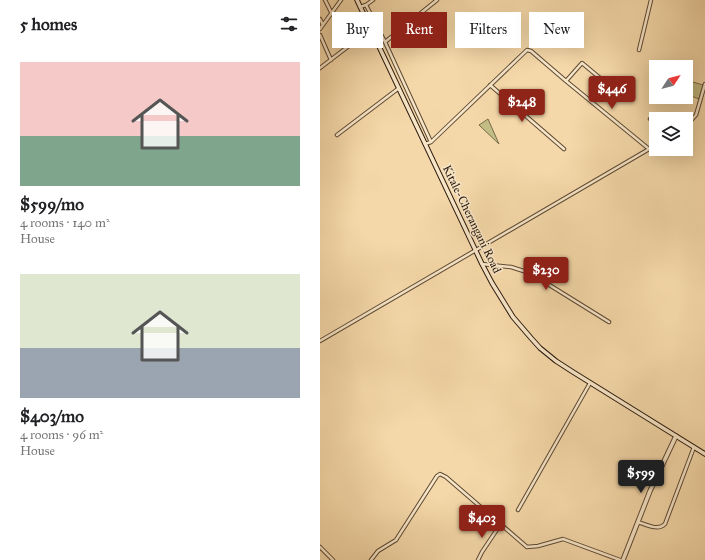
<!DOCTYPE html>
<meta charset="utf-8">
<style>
:root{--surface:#fff;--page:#f2f2f2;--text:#202124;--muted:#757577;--accent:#8f2418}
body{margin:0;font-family:"IM FELL Great Primer",serif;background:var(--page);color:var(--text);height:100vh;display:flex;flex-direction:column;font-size:15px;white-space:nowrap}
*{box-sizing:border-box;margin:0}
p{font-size:13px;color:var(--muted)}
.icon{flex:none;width:22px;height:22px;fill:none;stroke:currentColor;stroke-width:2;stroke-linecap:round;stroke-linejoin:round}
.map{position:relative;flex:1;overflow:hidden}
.side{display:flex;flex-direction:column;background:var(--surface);width:320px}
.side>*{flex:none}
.top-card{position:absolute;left:12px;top:12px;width:313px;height:36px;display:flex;gap:8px}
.needle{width:26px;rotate:54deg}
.buttons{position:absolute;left:329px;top:60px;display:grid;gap:8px}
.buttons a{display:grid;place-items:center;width:44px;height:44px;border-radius:0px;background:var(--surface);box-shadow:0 4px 16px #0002;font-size:20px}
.price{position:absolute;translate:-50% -34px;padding:0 9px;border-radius:4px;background:var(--accent);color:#fff;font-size:13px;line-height:26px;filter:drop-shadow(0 1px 2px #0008)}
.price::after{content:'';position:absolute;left:50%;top:24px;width:12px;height:9px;margin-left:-6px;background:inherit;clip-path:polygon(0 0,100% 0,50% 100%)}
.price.active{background:#222;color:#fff}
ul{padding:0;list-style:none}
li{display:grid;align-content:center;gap:8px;height:212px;padding:0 20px}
li span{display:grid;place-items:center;height:124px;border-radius:0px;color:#555}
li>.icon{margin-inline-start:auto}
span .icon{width:72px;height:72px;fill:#fffc;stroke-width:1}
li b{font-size:17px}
h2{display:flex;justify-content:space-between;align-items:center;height:48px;padding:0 20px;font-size:17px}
.pill{padding:0 14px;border-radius:0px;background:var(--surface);box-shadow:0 4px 16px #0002;font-size:14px;line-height:36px}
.pill.active{background:var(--accent);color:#fff}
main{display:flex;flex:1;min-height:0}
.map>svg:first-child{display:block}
</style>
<main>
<section class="side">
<h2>5 homes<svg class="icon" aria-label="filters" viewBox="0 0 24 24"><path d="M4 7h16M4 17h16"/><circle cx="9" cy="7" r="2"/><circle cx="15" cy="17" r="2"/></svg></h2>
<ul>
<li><span style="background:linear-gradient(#f6c9c9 60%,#7fa58c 0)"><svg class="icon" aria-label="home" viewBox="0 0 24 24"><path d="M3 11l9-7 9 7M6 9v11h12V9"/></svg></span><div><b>$599/mo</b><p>4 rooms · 140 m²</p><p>House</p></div></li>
<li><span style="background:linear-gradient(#dfe7d0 60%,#9aa5b1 0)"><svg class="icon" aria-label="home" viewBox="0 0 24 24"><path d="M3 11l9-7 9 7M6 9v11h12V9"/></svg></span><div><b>$403/mo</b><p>4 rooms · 96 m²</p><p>House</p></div></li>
</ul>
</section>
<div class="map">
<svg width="385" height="560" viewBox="0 0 385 560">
<rect width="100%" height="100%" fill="#f5d8a9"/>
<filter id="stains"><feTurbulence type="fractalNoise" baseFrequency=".005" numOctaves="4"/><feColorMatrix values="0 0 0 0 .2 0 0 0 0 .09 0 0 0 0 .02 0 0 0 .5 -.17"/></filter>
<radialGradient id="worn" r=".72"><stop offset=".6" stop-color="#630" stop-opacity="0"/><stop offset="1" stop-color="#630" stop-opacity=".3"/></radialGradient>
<!-- green -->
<path fill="#c2bd84" stroke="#766c4a" d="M366 80 383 85 379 99 366 94Z
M168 119 179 144 159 125Z"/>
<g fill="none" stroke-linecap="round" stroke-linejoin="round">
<!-- minor casing -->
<g stroke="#5d4a36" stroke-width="4.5">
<path id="minor" d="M5 0 12 14
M46 5 65 42 111 142
M40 7 46 5 53 0
M0 19 3 25
M0 29 21 0
M0 35 11 60
M65 42 117 0
M319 50 331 0
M0 68 51 29
M246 81 329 149
M170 85 244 149
M330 119 336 124
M366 126 376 115 385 84
M17 135 79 88
M105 144 111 142 207 50 211 51 246 81 262 63 280 78
M162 264 191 267 210 273 289 322
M0 341 336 145
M198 510 270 383
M318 522C327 525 338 531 345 524L374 447
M0 547 13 560
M51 560 58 551 76 540 117 476 120 474 126 477 207 547 218 546 243 539 300 560
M158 560 162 552 180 525"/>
</g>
<!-- tertiary casing -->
<g stroke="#5d4a36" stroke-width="5.5">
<path id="tertiary" d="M303 560 330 491 356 436"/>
</g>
<!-- secondary casing -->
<g stroke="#2a1a0f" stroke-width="5.5">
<path id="secondary" d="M37 0 162 264 172 283 193 317 211 338 220 348 236 361 253 372 385 454"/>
</g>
<!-- minor -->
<use href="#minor" stroke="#f8e6c7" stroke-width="2.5"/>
<!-- tertiary -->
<use href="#tertiary" stroke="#f8e6c7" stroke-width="3.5"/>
<!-- secondary -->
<use href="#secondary" stroke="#f8e6c7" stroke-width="3.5"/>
</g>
<g text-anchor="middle" stroke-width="3" stroke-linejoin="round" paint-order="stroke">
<!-- street labels -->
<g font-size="12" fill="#2a1a0f" stroke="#f8e6c7">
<text transform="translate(152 219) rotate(64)" y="4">Kitale-Cherangani Road</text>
</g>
</g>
<rect width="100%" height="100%" filter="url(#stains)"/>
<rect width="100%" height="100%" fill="url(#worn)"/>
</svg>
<div class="buttons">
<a><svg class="needle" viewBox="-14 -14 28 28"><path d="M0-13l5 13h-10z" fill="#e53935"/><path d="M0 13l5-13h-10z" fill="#757577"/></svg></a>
<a><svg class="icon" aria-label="layers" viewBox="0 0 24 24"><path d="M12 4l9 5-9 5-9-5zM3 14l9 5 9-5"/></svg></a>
</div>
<b class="price" style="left:292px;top:110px">$446</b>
<b class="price" style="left:202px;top:123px">$248</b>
<b class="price" style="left:226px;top:291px">$230</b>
<b class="price active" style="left:321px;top:494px">$599</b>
<b class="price" style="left:162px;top:539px">$403</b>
<div class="top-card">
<a class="pill">Buy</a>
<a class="pill active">Rent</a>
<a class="pill">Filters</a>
<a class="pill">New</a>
</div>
</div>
</main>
